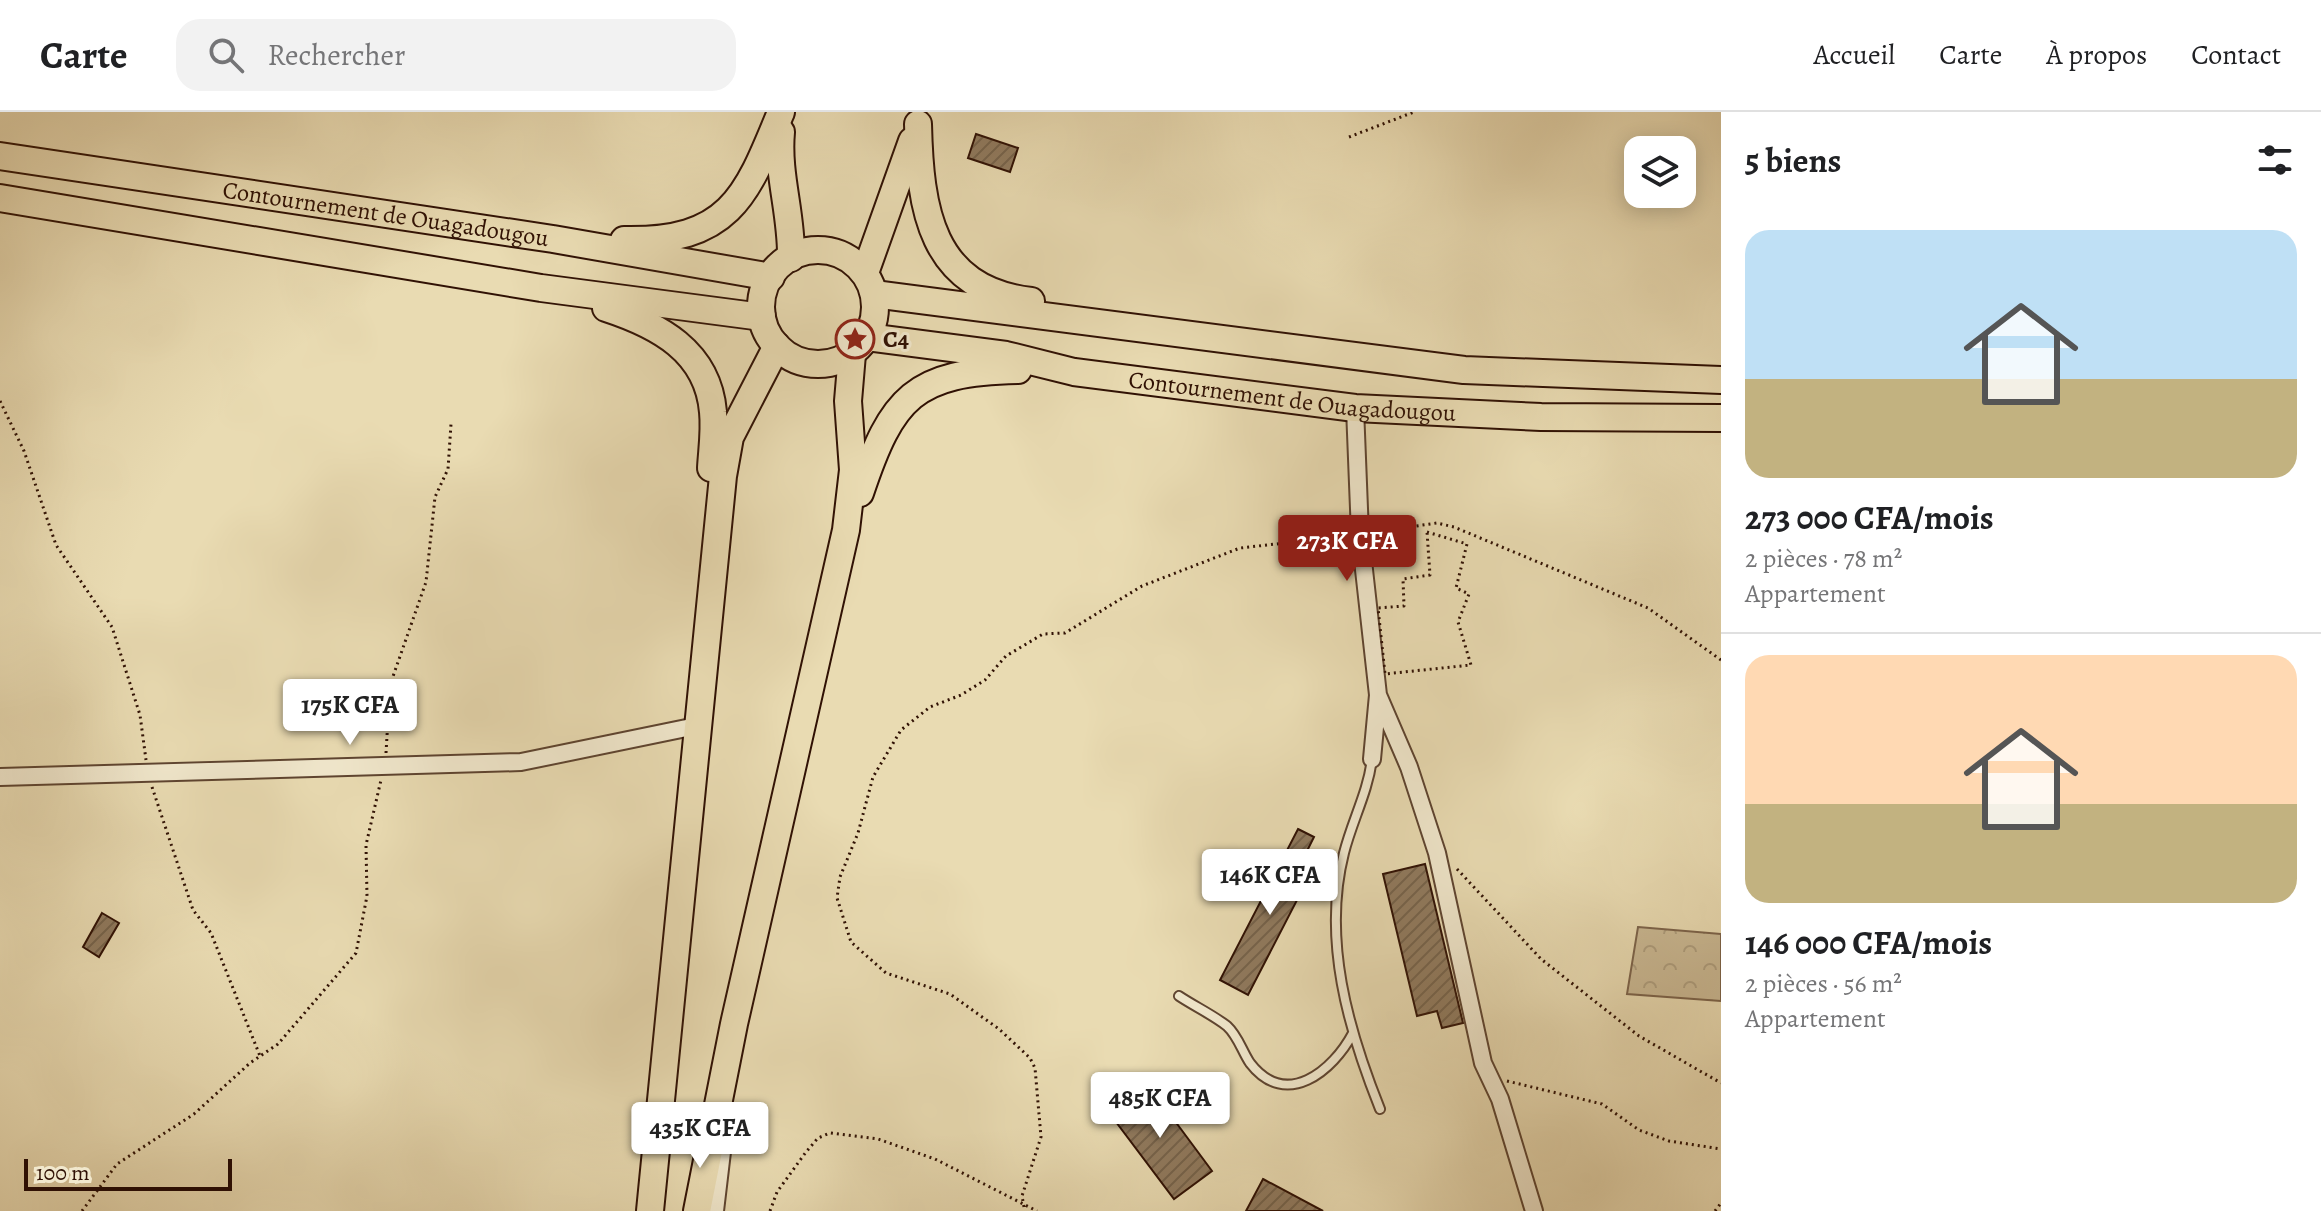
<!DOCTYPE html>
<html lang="fr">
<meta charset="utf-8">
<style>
:root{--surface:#fff;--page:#f2f2f2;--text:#202124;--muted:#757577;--line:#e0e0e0;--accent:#8f2418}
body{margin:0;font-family:Alegreya,serif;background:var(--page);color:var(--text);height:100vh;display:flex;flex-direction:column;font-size:30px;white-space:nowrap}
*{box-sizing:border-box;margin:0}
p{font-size:26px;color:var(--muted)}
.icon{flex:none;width:44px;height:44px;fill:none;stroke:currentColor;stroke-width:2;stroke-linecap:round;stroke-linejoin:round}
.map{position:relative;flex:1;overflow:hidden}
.side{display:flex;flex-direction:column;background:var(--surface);width:600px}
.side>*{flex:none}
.tools{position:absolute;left:1624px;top:24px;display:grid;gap:16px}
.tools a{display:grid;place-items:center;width:72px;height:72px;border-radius:16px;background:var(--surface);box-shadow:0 4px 20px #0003;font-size:40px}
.scale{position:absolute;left:24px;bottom:20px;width:208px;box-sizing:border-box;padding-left:8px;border:4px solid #301104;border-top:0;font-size:22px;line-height:28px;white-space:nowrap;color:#301104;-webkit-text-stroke:6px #f1e8cd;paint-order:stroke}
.price{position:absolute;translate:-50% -68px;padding:0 18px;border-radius:8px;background:#fff;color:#222;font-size:26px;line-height:52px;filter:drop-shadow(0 2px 4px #0008)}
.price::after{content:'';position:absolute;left:50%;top:48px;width:24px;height:18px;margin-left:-12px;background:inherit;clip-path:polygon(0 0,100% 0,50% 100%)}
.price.current{background:var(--accent);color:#fff}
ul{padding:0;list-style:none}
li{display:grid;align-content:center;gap:16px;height:424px;padding:0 24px}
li+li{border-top:2px solid var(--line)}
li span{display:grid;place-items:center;height:248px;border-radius:24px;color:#555}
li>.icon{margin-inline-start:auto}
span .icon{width:144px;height:144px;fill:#fffc;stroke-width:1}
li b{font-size:34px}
h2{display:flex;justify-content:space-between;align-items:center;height:96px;padding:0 24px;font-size:34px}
header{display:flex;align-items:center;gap:48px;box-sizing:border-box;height:112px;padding:0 40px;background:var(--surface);border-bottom:2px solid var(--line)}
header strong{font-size:38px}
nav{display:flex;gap:44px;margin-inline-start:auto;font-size:28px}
.search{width:560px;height:72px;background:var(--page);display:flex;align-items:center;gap:20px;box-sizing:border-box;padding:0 28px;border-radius:24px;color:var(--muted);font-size:30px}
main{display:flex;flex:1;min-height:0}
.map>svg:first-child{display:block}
</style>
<header>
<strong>Carte</strong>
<div class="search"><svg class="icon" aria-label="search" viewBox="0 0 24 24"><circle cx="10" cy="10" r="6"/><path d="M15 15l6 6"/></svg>Rechercher</div>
<nav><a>Accueil</a><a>Carte</a><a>À propos</a><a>Contact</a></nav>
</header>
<main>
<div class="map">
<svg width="1721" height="1099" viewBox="0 0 1721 1099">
<defs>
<pattern id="forest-crowns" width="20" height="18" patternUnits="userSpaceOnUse" patternTransform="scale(2)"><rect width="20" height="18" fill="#cab994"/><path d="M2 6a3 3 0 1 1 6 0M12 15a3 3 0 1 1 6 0" fill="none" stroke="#ae9e7e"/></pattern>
<pattern id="building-hatch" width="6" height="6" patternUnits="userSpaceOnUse" patternTransform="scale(2)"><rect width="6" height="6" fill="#907a5e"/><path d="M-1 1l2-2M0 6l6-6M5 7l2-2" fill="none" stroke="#76634b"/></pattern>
</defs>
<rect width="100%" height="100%" fill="#e9dbb2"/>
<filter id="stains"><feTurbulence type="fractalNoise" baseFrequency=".0025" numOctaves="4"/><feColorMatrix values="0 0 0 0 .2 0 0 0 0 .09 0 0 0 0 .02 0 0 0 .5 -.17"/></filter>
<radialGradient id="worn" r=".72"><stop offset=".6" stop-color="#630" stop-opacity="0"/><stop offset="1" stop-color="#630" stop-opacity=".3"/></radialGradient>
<!-- forest -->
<path fill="url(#forest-crowns)" stroke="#7d654c" stroke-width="2" d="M1638 815 1721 822V889L1627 882Z"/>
<!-- building -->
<path fill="url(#building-hatch)" stroke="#301104" stroke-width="2" d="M976 22 1018 36 1010 60 968 46Z
M1298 717 1314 725 1300 753 1312 759 1248 883 1220 868Z
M1425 752 1463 911 1442 916 1437 899 1417 904 1383 762Z
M102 801 119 811 99 845 83 835Z
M1146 970 1212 1059 1174 1087 1107 998Z
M1263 1067 1323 1099H1246Z"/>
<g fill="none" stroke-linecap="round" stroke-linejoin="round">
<!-- service casing -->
<g stroke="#5e4430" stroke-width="12">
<path id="service" d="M1372 647C1368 680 1352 709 1344 741 1322 827 1348 917 1380 997
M1179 884C1194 894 1213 903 1227 914 1238 924 1242 939 1250 951 1286 998 1333 959 1353 921"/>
</g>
<!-- minor casing -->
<g stroke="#5e4430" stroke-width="20">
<path id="minor" d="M1355 296 1360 422 1378 583 1372 647
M1378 583 1409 655 1437 741 1483 951 1500 987 1534 1099
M0 665 521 650 701 613
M715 1099 724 1023"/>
</g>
<!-- trunk casing -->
<g stroke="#301104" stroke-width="30">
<g id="trunk">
<path d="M918 12C920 96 930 177 1031 189"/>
<path d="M781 20C777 63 792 102 791 146"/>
<path id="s1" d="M0 44 553 127 771 165"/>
<path d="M0 86 541 176 762 205"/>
<path d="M624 128C729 130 746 86 781 0"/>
<circle cx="818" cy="195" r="57"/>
<path d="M865 161 912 29"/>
<path d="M874 182 1464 258 1721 268"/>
<path d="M606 196C658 213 708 239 713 300 715 319 712 338 711 356"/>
<path id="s2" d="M867 225 1006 243 1074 260 1355 296 1541 305 1721 306"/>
<path d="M860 381C892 285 914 260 1018 258"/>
<path d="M650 1099 723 364 730 325 777 234"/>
<path d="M697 1099 734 912 846 418 853 358 848 289 852 242"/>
</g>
</g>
<!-- path -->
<path stroke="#301104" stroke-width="3" stroke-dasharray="2 4" stroke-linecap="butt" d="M1349 25 1414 0
M0 289 24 339 56 433 112 515 140 603 146 648
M1375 420 1437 411 1454 415 1648 496 1721 548
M1427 420 1467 432 1456 476 1469 482 1458 510 1471 553 1385 562 1378 496 1404 494 1403 467 1430 463Z
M386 641 390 573 426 470 435 385 448 357 451 312
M152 675 193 798 211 821 260 944
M1457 757 1541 847 1639 924 1721 971
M1507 969 1602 992 1639 1018 1669 1029 1721 1037
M1024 1095 1022 1084 1041 1025 1035 956 1030 946 999 917 950 882 886 861 851 830 837 786 840 765 858 721 873 665 901 618 930 595 961 583 985 568 1006 544 1043 522 1065 521 1142 474 1240 436 1348 424
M82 1099 117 1052 194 1002 250 951 278 932 356 841 367 784 366 733 381 668
M770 1099 777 1080 806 1040 818 1026 830 1021 878 1027 935 1047 1037 1099
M1715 1099 1721 1091"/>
<!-- service -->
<use href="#service" stroke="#f1e8cd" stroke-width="8"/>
<!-- minor -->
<use href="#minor" stroke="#f1e8cd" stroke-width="16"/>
<!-- trunk -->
<use href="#trunk" stroke="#e9dbb2" stroke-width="26"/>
</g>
<!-- icons -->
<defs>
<g id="sight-ring" transform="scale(2)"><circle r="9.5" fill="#f1e8cd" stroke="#8f2418" stroke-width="1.5"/><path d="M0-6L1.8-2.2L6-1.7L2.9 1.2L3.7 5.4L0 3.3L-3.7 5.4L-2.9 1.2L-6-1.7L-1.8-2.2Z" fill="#8f2418"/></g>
</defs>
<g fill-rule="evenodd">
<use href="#sight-ring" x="855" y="227"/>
</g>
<g text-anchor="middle" stroke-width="6" stroke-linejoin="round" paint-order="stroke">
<!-- street labels -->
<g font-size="24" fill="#301104" stroke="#f1e8cd">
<text dy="8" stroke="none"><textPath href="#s1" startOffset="390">Contournement de Ouagadougou</textPath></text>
<text dy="8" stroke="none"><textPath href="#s2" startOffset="430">Contournement de Ouagadougou</textPath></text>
</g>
<!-- poi labels -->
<g font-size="24" font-weight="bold" fill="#301104" stroke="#f1e8cd" text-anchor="start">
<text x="883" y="235">C4</text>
</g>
</g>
<rect width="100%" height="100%" filter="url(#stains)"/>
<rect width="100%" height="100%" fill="url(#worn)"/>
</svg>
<div class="tools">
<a><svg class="icon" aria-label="layers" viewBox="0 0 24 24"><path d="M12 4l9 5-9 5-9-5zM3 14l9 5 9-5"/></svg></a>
</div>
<div class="scale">100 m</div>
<b class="price current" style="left:1347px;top:471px">273K CFA</b>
<b class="price" style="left:350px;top:635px">175K CFA</b>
<b class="price" style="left:1270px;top:805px">146K CFA</b>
<b class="price" style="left:1160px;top:1028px">485K CFA</b>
<b class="price" style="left:700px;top:1058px">435K CFA</b>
</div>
<section class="side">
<h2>5 biens<svg class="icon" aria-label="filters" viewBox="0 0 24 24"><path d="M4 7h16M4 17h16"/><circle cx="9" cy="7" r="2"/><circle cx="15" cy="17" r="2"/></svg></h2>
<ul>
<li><span style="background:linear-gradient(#bfe0f5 60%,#c2b280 0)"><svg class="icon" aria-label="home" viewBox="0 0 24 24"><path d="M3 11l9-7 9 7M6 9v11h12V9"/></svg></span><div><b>273 000 CFA/mois</b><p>2 pièces · 78 m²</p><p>Appartement</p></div></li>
<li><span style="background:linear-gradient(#ffd9b3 60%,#c2b280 0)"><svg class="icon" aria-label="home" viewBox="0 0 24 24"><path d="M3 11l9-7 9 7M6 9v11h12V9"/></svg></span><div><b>146 000 CFA/mois</b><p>2 pièces · 56 m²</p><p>Appartement</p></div></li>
</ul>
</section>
</main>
